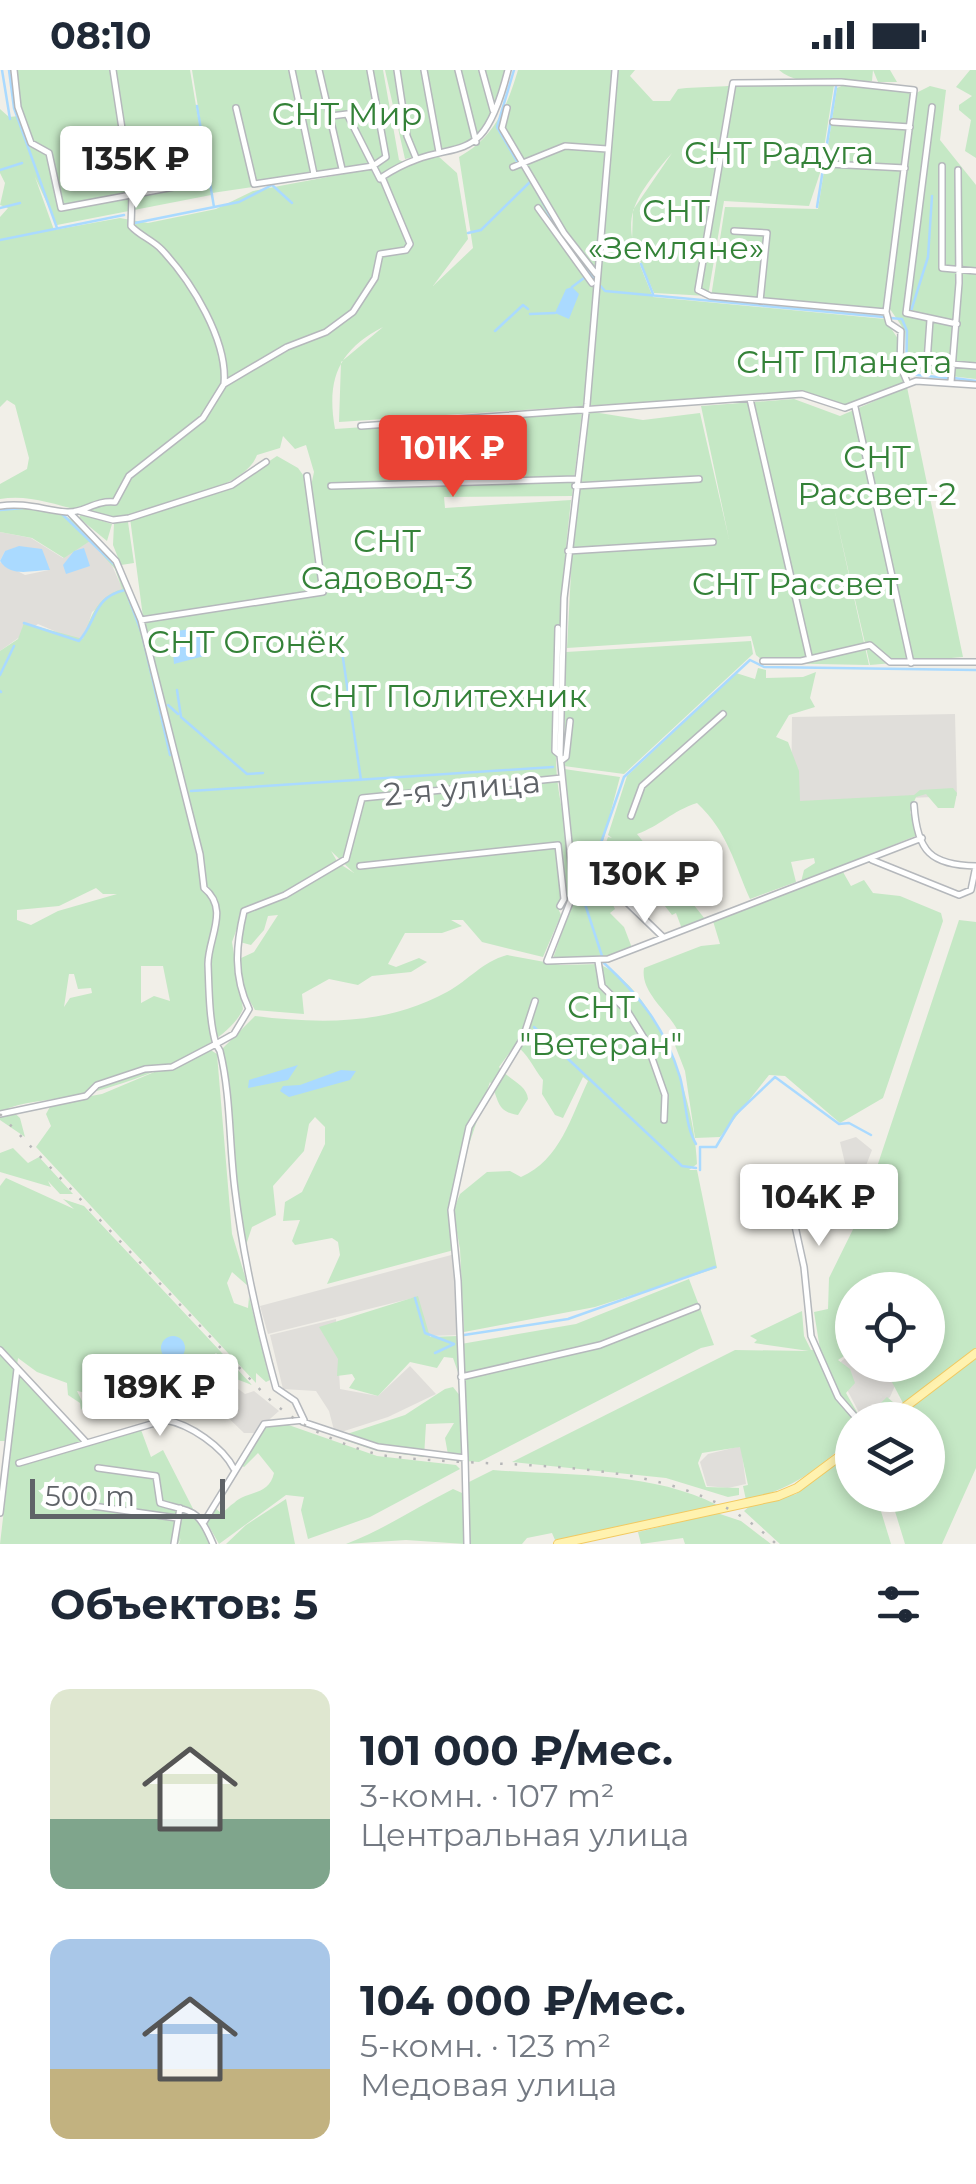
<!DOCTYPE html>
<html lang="ru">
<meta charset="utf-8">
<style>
:root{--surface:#fff;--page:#f2f2f3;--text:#1f2937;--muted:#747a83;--accent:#ea4335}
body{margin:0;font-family:Montserrat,sans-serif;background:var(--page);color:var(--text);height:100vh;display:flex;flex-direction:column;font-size:38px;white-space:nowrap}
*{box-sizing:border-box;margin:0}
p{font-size:32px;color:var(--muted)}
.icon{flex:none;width:55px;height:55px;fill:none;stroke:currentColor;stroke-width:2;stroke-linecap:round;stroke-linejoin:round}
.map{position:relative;height:1474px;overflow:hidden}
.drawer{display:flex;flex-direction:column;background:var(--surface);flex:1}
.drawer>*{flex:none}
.fabs{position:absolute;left:835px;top:1202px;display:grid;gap:20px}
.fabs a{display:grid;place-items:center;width:110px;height:110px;border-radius:50%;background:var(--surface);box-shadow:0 5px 15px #0003;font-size:50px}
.scale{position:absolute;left:30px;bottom:25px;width:195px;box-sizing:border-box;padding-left:10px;border:5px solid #5f6368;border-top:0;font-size:28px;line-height:35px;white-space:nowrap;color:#5f6368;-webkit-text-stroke:8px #fff;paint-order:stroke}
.price{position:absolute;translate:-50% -85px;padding:0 22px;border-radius:10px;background:#fff;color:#222;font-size:32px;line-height:65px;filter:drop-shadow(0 2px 5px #0008)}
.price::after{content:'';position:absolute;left:50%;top:60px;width:30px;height:22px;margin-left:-15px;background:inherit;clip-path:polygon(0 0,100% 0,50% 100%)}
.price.active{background:var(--accent);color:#fff}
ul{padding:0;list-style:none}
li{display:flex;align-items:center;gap:30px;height:250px;padding:0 50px}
li span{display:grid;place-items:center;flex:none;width:280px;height:200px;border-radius:20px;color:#555}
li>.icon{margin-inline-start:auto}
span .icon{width:120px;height:120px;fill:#fffc;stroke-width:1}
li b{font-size:42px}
h2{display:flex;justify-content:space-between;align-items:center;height:120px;padding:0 50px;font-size:42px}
.status{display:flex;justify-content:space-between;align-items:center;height:70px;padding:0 50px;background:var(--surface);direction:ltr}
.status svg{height:28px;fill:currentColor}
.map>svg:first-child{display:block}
</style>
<div class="status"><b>08:10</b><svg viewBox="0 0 49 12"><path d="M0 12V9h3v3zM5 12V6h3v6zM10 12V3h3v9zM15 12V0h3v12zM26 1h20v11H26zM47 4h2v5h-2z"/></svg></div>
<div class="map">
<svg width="976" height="1474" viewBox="0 0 976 1474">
<rect width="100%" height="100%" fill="#f1efe8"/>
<!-- industrial -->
<path fill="#e0deda" d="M0 462 31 468 63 488 89 470 110 491 123 520 92 542 84 569 75 570 38 554 0 581V492L25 505 49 500 5 481 0 491Z
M955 644 957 726 791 733 792 647Z
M856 1067 872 1080 865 1098 847 1102 840 1072Z
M455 1184 459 1265 428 1266 417 1227 268 1264 260 1236Z
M336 1249 340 1319 378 1326 410 1296 436 1324 388 1347 335 1364 329 1341 316 1321 283 1319 270 1265Z
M852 1282V1295H884L897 1311 890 1327 862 1348 835 1297Z
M225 1309 245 1324 254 1321 279 1341 254 1363H244L213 1333 212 1321Z
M741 1376 746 1414 728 1418 707 1416 700 1392 708 1384Z"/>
<!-- green -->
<path fill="#c5e8c5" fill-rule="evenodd" d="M12 0H190L211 125 57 155 35 107 54 160 120 148 148 153 187 145 216 139 253 121 365 100 212 123 192 0H383L399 90 409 94 438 86 457 103 468 169 433 216 473 178 459 87C494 68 507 37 518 0H635L630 6 653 31H670L678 19C698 16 742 18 756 11L834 15 820 103 809 136 724 131 708 226 654 223 632 172 633 140 672 83C619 144 623 155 653 227L885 249 900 272 898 294 906 315 845 340 812 327 707 328 339 352 341 292 383 257C339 280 326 308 335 359L582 342 572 426 444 427 445 438 571 430C561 517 556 604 556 692 557 740 580 791 565 837L558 838 561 845 543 887 482 872 463 850H451L462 856 442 863H405L388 894 396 897 419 888 427 892 411 902 372 906 358 915 329 909 302 924 304 944 255 940 244 921 239 889 254 882 278 845 268 846 264 860 251 875 236 871 246 842 340 794 354 803 331 781 337 791 275 828 244 839 232 872 243 939C226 980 122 1017 79 1025 56 1030 32 1030 9 1038L20 1048 25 1067 0 1050V581L18 569 24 553 83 569C91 545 97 527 122 519L115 499 90 471 64 488 32 468 0 462V438C114 420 140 549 159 631L166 637 143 547 130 448 230 417 277 386 298 398 311 416 314 402 306 375 295 379 283 366 280 378 257 385C245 419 162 435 128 446 86 451 43 421 0 429V414L27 399 29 388 15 335 7 330 0 337V147L8 138 0 135 5 113 0 103V39L9 47 19 46ZM96 818 103 824H117L58 841 31 855 17 850V840L59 836ZM141 896H163L170 931 154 926 141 933ZM69 904H74L78 919 91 918 92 923 70 928 64 937Z
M385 0H508L489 55 474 73 405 89Z
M779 0H890L897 12H878L873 0 872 11C845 11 800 19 779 0Z
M970 0H976V88L965 81 971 50 959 40V35L972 26 956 17Z
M846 14 907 18 912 23 884 242 759 232 763 188 757 232 711 227 725 137 818 139 837 18Z
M930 16 946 20 940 70 976 115V309L907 301 905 261 890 239 916 23Z
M907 317 963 587 870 595 834 438 869 595 766 593 756 585 751 566 567 578 572 484 664 475 570 481 587 341 643 350 700 343 729 469 701 336 794 329 840 346Z
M81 444 112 454 107 471 79 448Z
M128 452 134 493 121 495 113 475 114 453Z
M751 571 753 584 624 704 564 696 566 582Z
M758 598 766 600V608L803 607 816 602 810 628 815 637 789 645 776 667 788 672 799 701 800 731 914 725 920 720 953 718 957 723 954 738H938L926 724 916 727 910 742 918 765 801 812 804 800 815 793 814 788 791 792 796 812 750 829C734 793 728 762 697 733 672 741 660 756 637 764L705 849 682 859 676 843 672 845 661 831 640 845 618 825 611 831 615 839 610 843 624 857 632 878 599 891H552L577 820 564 699 620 707 599 786 601 794 614 783 605 789 602 784 608 767 612 768 608 765 627 706 736 603 755 609Z
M843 802 851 816 864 810 873 823 900 826 941 843 943 851 883 1028 840 1053 785 1006 769 1005 720 1067 695 1068 685 1001 671 965 678 961C668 941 640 922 644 898L701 876 720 874 713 851Z
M959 850 976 852V1278L904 1335 883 1295H928V1220H852V1281L838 1290 850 1299 855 1313 846 1323 858 1344 852 1350V1369C813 1401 796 1418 746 1430L743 1416 748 1415 740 1377 702 1383 698 1393 706 1417 739 1418V1425L728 1427 666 1408 512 1392 735 1280 809 1281 754 1273 757 1270 750 1266 802 1241 804 1266 811 1280 820 1279 814 1242 828 1239 829 1208 863 1139Z
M507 885 561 895 599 894C660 921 695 1033 697 1094L689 1100H697L717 1198 595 1237 464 1262 460 1179 453 1141 460 1124 487 1102 510 1101 521 1107C560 1090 571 1047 588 1011L583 1007 563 1048 555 1045 542 1024 543 1010C534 999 527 982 515 975L499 997C507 1009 527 1014 528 1029L518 1045C495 1042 499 1027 490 1012L451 1128 454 1180 327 1214 340 1185 338 1172 332 1168 295 1175 292 1171 300 1150 283 1151 285 1132 302 1122 325 1074V1057L315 1047 309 1054 304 1081 273 1116 276 1145 252 1157 245 1178C230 1112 236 1045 221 980L255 946C321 954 387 955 447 922 469 910 482 892 507 885Z
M209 979 217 984 232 1164 248 1216 232 1202 227 1213 234 1233 248 1238 249 1227 270 1310 266 1312 256 1303V1313L36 1077 51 1056 46 1044 52 1033 102 1024Z
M13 1078 28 1093 39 1087 73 1124H60L48 1111 51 1117 0 1102V1083Z
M6 1108 74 1139 63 1129 84 1136 252 1315 231 1307 235 1302 216 1283 200 1297 221 1308 207 1310 205 1316 181 1319 168 1314V1321L150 1316 133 1318 124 1310 96 1309 97 1325 77 1321 84 1335 81 1340 80 1333 68 1325 67 1313 37 1302 18 1288 7 1371H0V1116Z
M689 1209 714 1275 701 1278 479 1392 449 1390 445 1368 454 1353 426 1354 424 1387 377 1381 344 1370 347 1364 405 1345 445 1319 453 1317 461 1327V1274L576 1254Z
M418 1226 430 1267 458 1266 460 1308 453 1288 444 1287 437 1298 410 1292 378 1326 349 1318 355 1309 352 1304 337 1306 338 1289 319 1257Z
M976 1285V1398L942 1474H905L890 1425H928V1350H895Z
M20 1302 85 1373 140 1357 151 1387 163 1380 211 1474H179L181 1468 178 1474H0Z
M887 1327 900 1338 884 1350H863Z
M280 1352 377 1386 456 1395 460 1399 370 1447 308 1469 301 1440 304 1427 286 1425 219 1474 206 1451 213 1436 221 1443C226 1441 229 1436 234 1433 248 1420 269 1426 274 1403L258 1383 244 1397 239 1394 265 1356Z
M843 1387 852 1392V1425H876L891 1474H780L744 1441 752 1434 796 1424Z
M493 1400C567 1406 650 1401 717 1435L555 1470 552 1463 527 1468 522 1474H469L467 1413Z
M453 1419 462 1423 465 1474 406 1470 346 1474C383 1460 417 1437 453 1419Z
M286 1429 295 1474H226L246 1455Z
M717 1443 741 1451 771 1474H685L683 1468 641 1474 638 1462Z"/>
<!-- water -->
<path fill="#aadaff" d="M572 217 579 224 569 249 555 243 566 219Z
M19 476 42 479 50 500C32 500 11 508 0 491L5 481Z
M84 478 90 496 66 504 63 495 74 481Z
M202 557 208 585 174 594 171 562Z
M298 995 288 1010 248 1018 249 1010Z
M341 1000 356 1001 350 1010 289 1027 280 1021 283 1016 300 1015Z
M161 1278a12 12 0 1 1 24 0a12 12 0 1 1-24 0Z"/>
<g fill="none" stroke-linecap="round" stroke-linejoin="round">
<!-- stream -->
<path stroke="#aadaff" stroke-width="2.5" d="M2 0 10 49
M9 0 14 38 57 158
M514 0 497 57 518 93
M197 36 214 137
M0 100 22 93
M271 114 292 133
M537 122 559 163
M817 137 836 17
M0 138 20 133
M135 153 239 132 272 115
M468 163 481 160 531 111
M0 170 124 145
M572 182 593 208
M641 194 653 224
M597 212 605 221 884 247
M572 217 584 208
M911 241 928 187 932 126
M530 244 555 243
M890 248 902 249 907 261 906 304 948 308
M495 261 523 235 528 239
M954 308 976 311
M0 440 23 438
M61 443 116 496
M123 513 142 564 170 685
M24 553 79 571C97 551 93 527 125 520
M340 568 361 710
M0 605 14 576
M177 620 181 647 247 704 263 703
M0 621 1 622
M168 635 178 644
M191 721 553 697
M602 886 585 834 589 807 624 707 750 590 764 597 976 600
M604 893C641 927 665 958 680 1007 686 1028 685 1056 696 1074
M534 957 682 1096 696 1098
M700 1100V1077H716L735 1045 775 1007 839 1054 849 1053 871 1065
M415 1228 425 1263 454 1274 435 1283
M464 1265 568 1249 715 1197"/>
<!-- minor casing -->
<g stroke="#b5b8bc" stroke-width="8">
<path id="minor" d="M14 0 18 37 31 73 49 83 61 138 206 111
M113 0 132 124 131 156C140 166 153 170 162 180 192 212 228 271 224 314
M292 0 314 104
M319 0 342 99
M397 0 407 66 416 88
M424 0 439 82
M458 0 476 72
M482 0 493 40
M615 0 587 334 564 528 560 685 574 822 547 891 608 889 922 768
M932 37 906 243 957 254
M236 38 254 114 373 96 386 87 370 0
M507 38 502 58 564 163 596 204
M331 46 347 44 380 109
M833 52 910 57
M828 94 905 98
M942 96V198L976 201
M513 97 565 76 607 79
M538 138 592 213
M734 161 767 163 760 231
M886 242 710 226 698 220 733 13 841 12 914 20 886 242 889 253 901 261 900 295 908 314
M930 250 927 292 976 296
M951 312 959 213 958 100
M750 329 809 586
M855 337 911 593
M361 356 802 324 845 338 916 311 976 315
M331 416 576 409
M575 416 699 409
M0 436C24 432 44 440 67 442 85 443 94 430 115 432L129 406 203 348 224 314 287 277 326 262 353 242 375 208 380 184 406 180 410 174 382 107C455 59 480 111 508 0
M79 441 113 450 129 448 232 415 266 392
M70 443 116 491 141 550 200 784 204 818C230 839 208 868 208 894 209 918 209 951 216 974L234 964 249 939C233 906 236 875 244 841L285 825 346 789 362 728 562 708
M568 481 713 472
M141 550 323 522 307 406
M558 558 555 681 560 685
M763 591H801L870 575 890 592H976
M562 690 566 687 570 651
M914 735C917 782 931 795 976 796
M631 746 642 716 723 644
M872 790 959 825 971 820 976 796
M360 796 558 775 564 829 560 836
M611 817 663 867
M598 891 602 916 628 942 646 971 665 1025 664 1050
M0 1044 86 1026 97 1015 145 999 172 997 216 974 220 981C231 1026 229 1073 235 1120 243 1186 258 1253 276 1318L295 1331 304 1350 264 1354 204 1452
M790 1133 804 1197 811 1266 838 1327 858 1350
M0 1280 85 1371
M461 1307 600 1275 697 1237
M303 1352 378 1377 465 1388 458 1211 451 1140 469 1057 523 968 535 931
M465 1388 467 1474
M19 1393 165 1350C190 1354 223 1377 234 1399
M98 1398 156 1406 160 1433C194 1443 198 1438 213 1474
M93 1436 177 1448
M0 1443 17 1299
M174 1474 180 1438"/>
</g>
<!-- major casing -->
<g stroke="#f2c960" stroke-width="10">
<path id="major" d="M888 1350 976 1283
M558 1474 778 1426 797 1418 852 1377"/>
</g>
<!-- minor -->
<use href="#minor" stroke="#fff" stroke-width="5"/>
<!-- major -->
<use href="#major" stroke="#fff2af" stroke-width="8"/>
<!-- rail -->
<path stroke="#b6b7b8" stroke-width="2.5" stroke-dasharray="2.5 12" stroke-linecap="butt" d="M0 1044 267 1327C299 1357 338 1374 380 1385 508 1403 677 1377 776 1474"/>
</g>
<g text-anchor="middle" stroke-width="8" stroke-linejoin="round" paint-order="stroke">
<!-- park labels -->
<g font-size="32" fill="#348238" stroke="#fff">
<text x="347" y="55">СНТ Мир</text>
<text x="779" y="94">СНТ Радуга</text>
<text x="676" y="152">СНТ<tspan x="676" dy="37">«Земляне»</tspan></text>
<text x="844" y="303">СНТ Планета</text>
<text x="877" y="398">СНТ<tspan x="877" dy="37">Рассвет-2</tspan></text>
<text x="387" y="482">СНТ<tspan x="387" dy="37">Садовод-3</tspan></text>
<text x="795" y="525">СНТ Рассвет</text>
<text x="246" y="583">СНТ Огонёк</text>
<text x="448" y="637">СНТ Политехник</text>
<text x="601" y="948">СНТ<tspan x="601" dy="37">"Ветеран"</tspan></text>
</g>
<!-- street labels -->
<g font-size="32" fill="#5f6368" stroke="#fff">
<text transform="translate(462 718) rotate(-5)" y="11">2-я улица</text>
</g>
</g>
</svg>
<div class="fabs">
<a><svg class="icon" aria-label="locate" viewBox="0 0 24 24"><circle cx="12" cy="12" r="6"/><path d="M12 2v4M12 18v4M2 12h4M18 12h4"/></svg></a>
<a><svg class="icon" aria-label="layers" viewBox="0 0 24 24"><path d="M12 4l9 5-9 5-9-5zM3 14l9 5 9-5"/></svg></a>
</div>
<div class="scale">500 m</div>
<b class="price" style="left:136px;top:141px">135K ₽</b>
<b class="price active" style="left:453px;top:430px">101K ₽</b>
<b class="price" style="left:645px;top:856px">130K ₽</b>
<b class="price" style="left:819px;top:1179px">104K ₽</b>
<b class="price" style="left:160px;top:1369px">189K ₽</b>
</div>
<section class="drawer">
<h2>Объектов: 5<svg class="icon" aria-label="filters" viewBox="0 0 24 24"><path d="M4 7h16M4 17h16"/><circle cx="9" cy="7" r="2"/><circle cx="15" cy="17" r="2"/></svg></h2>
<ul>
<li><span style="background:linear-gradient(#dfe7d0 65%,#7fa58c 0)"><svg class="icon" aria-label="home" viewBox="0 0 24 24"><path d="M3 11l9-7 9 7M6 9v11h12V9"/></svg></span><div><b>101 000 ₽/мес.</b><p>3-комн. · 107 m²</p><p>Центральная улица</p></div></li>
<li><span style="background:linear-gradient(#a9c7e8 65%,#c2b280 0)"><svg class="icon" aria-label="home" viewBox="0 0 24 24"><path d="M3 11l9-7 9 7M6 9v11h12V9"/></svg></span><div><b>104 000 ₽/мес.</b><p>5-комн. · 123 m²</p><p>Медовая улица</p></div></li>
</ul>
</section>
